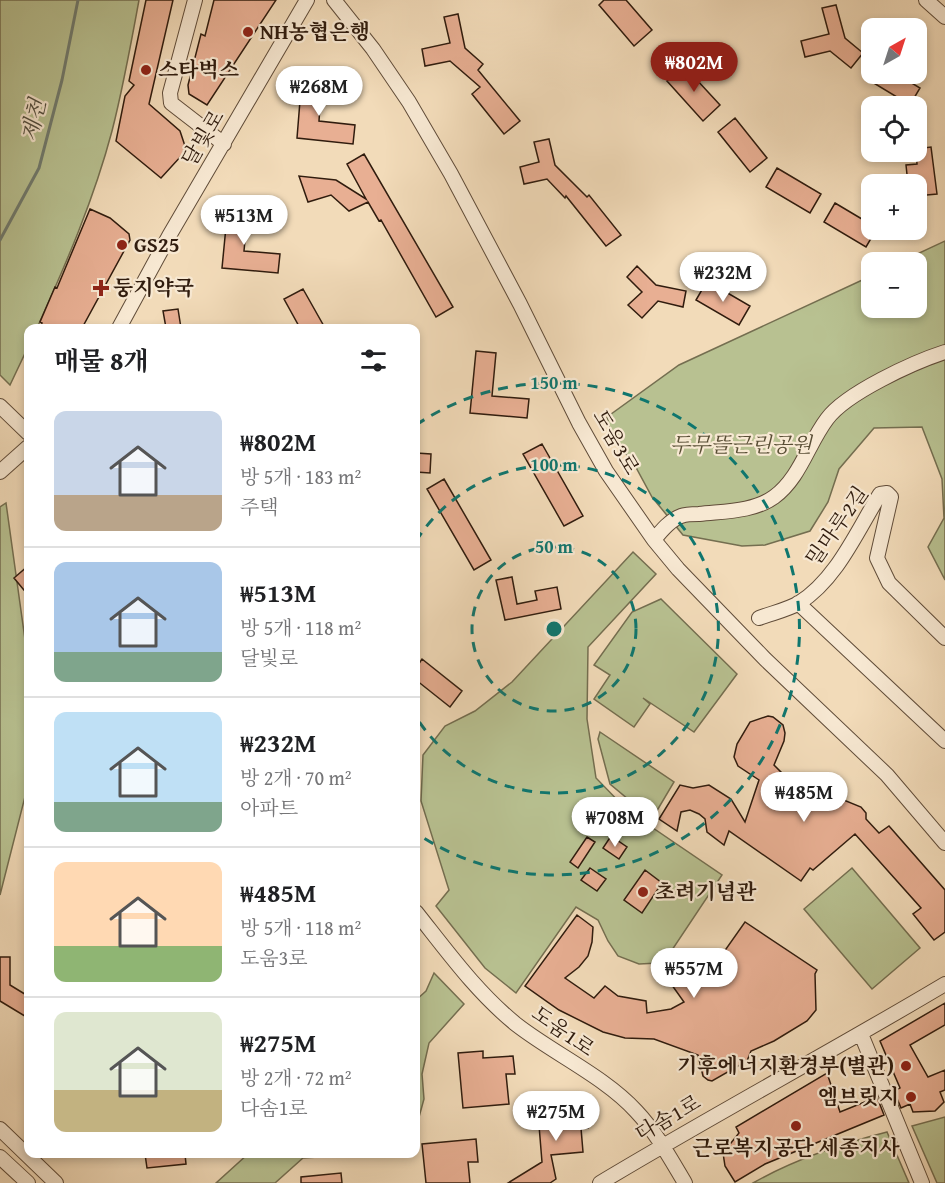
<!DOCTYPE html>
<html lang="ko">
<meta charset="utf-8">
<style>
:root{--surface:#fff;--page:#f2f2f2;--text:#202124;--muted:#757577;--line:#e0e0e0;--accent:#8f2418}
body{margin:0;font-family:"Gentium Book Plus","Noto Serif KR",serif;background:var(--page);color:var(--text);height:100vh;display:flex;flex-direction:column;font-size:22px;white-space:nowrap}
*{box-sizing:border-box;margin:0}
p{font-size:20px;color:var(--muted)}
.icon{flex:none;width:33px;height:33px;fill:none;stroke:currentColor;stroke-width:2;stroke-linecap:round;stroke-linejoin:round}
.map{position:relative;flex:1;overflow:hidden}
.panel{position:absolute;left:24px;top:324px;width:396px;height:834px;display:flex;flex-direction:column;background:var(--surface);border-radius:12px;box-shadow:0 3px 9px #0003}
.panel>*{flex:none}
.needle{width:39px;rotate:39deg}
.tools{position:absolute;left:861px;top:18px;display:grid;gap:12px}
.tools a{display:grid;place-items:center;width:66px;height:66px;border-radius:12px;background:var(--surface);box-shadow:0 3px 9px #0003;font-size:30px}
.price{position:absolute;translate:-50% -51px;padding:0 14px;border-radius:21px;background:#fff;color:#222;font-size:20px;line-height:39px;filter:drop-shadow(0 2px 3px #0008)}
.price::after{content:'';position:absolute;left:50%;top:36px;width:18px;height:14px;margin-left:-9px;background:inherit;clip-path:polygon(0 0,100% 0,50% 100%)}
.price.current{background:var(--accent);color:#fff}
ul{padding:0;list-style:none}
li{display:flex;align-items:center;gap:18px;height:150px;padding:0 30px}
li+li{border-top:2px solid var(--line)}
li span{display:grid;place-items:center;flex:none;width:168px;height:120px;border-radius:12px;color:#555}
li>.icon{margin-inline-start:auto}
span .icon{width:72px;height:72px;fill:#fffc;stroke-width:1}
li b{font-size:26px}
h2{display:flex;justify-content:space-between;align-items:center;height:72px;padding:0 30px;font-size:26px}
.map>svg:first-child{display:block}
</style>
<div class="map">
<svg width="945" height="1183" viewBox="0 0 945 1183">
<rect width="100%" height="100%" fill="#f2dbb9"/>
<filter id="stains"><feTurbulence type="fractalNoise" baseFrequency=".00333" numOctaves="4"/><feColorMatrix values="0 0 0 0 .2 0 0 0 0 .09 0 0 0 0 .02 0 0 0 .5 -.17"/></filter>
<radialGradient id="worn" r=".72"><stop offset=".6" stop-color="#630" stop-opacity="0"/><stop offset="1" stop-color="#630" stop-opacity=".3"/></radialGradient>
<!-- green -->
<path fill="#b8c191" stroke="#746e50" stroke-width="1.5" d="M0 0H139C131 44 123 88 112 131 94 199 66 264 37 328H28V347L10 385 0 375Z
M945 241V580L928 547 944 518 942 479 922 427 874 428 839 469 828 502 810 531 765 545 742 546 683 535 652 497 633 462 619 446 610 430 607 417 679 365 871 276 872 308H916V262H900Z
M6 503 28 661V785L0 895V507Z
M633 552 656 574 588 647 587 719 596 778 628 811 722 875 672 950 659 963 639 964 618 956 608 941 598 920 576 907 516 993 485 968 436 906 449 890 421 801 423 755 445 726 475 711 512 682Z
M661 599 737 674 694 732 643 698 650 704 634 727 594 699 610 675 594 665 632 612Z
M600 732 674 782 652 819 610 784 598 739Z
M852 868 920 948 872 989 804 909Z
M434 973 464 1004 429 1043 422 1074 424 1099 416 1128V1000L426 991Z
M945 1117V1183H937L912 1126Z
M887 1132 909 1183H753C795 1159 840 1144 887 1132Z
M248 1154H364L303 1158 275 1183H216Z"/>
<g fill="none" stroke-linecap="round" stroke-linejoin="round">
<!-- stream -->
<path stroke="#707b6f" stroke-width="3" d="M0 240 39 168 62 80 78 0"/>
</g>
<!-- building -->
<path fill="#e8af93" stroke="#301c0e" stroke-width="1.5" d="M146 0H173L149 104 180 131 185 146 183 154 161 178 116 141 125 96 134 85 129 81Z
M214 0H276L207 105 189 94 188 85 201 34 205 36Z
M604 0H626L652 30 634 46 599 5Z
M836 5 845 38 863 53 851 68 830 51 805 57 801 41 829 34 822 8Z
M458 14 465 48 483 64 478 70 520 121 504 134 472 94 480 87 450 61 425 66 422 49 450 43 444 17Z
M684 66 720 105 703 121 667 81Z
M877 74H897L920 88 910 105 872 82Z
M302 76 322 78 319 121 355 125 353 144 297 138Z
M735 118 767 158 750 172 718 132Z
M549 139 555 165 587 197 589 195 621 235 606 246 566 196 565 198 547 179 524 184 520 167 539 162 534 142Z
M931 147 937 194 916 196V184H908L906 165 917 164 916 149Z
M364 154 453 307 436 317 381 220 379 221 368 202 349 211 331 195 308 202 299 176 336 180 366 199 347 164Z
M777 168 821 194 810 213 766 187Z
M835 203 872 225V230H876L866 247 824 222Z
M228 206 248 208 244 251 280 254 278 273 222 268Z
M90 209 110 218 129 234 130 240 82 328H39L42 323 40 322 55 287 57 288Z
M637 266 656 285 686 291 683 307 658 301 642 318 628 305 642 292 627 277Z
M707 281 750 306 739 325 696 300Z
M303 289 325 328H300L284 299Z
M178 309 181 328H166L163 311Z
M476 351 496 353 492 396 529 399 527 418 470 413Z
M542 444 583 516 564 526 523 454Z
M416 453 431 454 430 473 416 472Z
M444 479 491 560 474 570 427 489Z
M28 566V595L14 578Z
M512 577 517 604 537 600 535 591 557 587 561 609 505 620 496 580Z
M422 659 462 691 450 707 416 680V668Z
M768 716 773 717 783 725 785 733 784 741 774 765 785 776 861 807 866 813V819L879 833 889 826 945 890V932L934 940 913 914 921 908 855 834 813 870 810 868 801 881 729 831 724 845 707 832 705 819 699 814 690 810 681 812 677 831 659 819 680 785 693 788 709 785 731 799 745 822 759 780 738 766 734 757 737 744 750 722Z
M611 836 627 847 619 859 603 848Z
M587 837 595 842 578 868 570 862Z
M590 868 606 879 597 891 581 880Z
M645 870 662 883 642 913 624 900Z
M577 915 593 927 592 942 588 956 579 967 565 978 594 998 605 986 618 996 646 1001 647 1013 671 1009 684 1002 669 981 668 974 672 970 680 969 700 986 745 922 817 970 815 974 816 1010 807 1021 774 1041 751 1051 747 1061 712 1081 708 1080 703 1076 698 1055 654 1039 625 1038 603 1032 559 1010 525 986Z
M0 957H10V985L28 996V1018L0 1001Z
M945 1003V1025L910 1045 928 1077 945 1070V1090L940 1092 944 1102 935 1111 913 1112 910 1104 901 1108 894 1091 900 1088 880 1041Z
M483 1051V1058L513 1056 515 1074H506L509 1104 463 1108 458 1053Z
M827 1073 840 1112 877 1097 884 1115 765 1164 735 1182 725 1166 723 1153 739 1133 736 1127Z
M586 1109 588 1128H581L583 1152 551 1155 556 1179 550 1183H508L542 1162 538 1113Z
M476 1139 478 1162H468L470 1183H426L422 1144Z
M145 1154H185L186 1164 147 1168Z
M341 1173 342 1183H301V1177Z"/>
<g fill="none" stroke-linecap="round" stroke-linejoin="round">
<!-- minor casing -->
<g stroke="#604c39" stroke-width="16">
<path id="minor" d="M195 0 170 93 171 103 224 144
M334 0 373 49 409 102 451 174 520 304 579 423 606 471 654 540 678 569 765 659 887 775 945 843
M926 0 945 17
M119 328 169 236 307 0
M0 406 28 433
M0 472 28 447
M654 540C661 531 670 520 681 516 686 514 694 514 699 514 724 511 753 512 774 497 800 478 808 444 827 419 846 393 914 362 945 352
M798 603 945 741
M759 618C772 613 787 610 799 603 837 579 857 531 880 494L887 493 891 497 877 558 889 583 945 638
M416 912C447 951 477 993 517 1025 553 1053 605 1077 636 1111 656 1132 670 1158 685 1183
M861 1034 922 1183
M0 1129 56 1183
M0 1157 28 1183
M600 1183C713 1115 831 1052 945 984"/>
</g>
<!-- minor -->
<use href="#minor" stroke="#f7e8d2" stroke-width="14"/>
</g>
<!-- distance rings -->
<g fill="none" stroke="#0f766e" stroke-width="3" stroke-dasharray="10 8">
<circle cx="554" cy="629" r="82"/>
<path d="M416 541A164 164 0 1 1 416 717"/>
<path d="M416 425A246 246 0 1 1 416 833"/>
</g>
<!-- markers -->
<g fill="#8f2418" stroke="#f7e8d2" stroke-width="2">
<circle cx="248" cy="32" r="6"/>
<circle cx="146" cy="70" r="6"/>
<circle cx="122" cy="245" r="6"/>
<path d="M98 279h6v6h6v6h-6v6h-6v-6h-6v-6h6z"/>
<circle cx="643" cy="892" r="6"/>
<circle cx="906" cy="1066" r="6"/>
<circle cx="911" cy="1097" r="6"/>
<circle cx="796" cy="1126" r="6"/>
</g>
<g text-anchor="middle" stroke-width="4.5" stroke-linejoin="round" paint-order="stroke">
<!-- poi labels -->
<g font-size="21" font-weight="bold" fill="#301c0e" stroke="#f7e8d2" text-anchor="start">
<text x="260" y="39">NH농협은행</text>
<text x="158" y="77">스타벅스</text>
<text x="134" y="252">GS25</text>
<text x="113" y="295">둥지약국</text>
<text x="655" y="899">초려기념관</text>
<text x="894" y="1073" text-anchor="end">기후에너지환경부(별관)</text>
<text x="899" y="1104" text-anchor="end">엠브릿지</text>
<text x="796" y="1155" text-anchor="middle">근로복지공단 세종지사</text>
</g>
<!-- street labels -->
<g font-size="21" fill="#301c0e" stroke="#f7e8d2">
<text transform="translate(203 138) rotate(-59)" y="7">달빛로</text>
<text transform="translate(616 442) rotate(60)" y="7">도움3로</text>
<text transform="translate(837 526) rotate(-55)" y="7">밀마루2길</text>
<text transform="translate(563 1031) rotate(35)" y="7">도움1로</text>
<text transform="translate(668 1118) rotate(-30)" y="7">다솜1로</text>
</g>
<!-- park labels -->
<g font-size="21" font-style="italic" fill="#594e35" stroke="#f7e8d2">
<text x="741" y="452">두무뜰근린공원</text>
</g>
<!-- water labels -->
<g font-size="22" font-style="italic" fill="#504c3e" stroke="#f7e8d2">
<text transform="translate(33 120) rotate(-77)" y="8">제천</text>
</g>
</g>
<circle cx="554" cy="629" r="9" fill="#0f766e" stroke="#f7e8d2" stroke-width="3"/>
<g font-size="18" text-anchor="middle" font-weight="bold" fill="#0f766e" stroke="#f7e8d2" stroke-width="4.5" stroke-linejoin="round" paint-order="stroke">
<text x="554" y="389">150 m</text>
<text x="554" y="471">100 m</text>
<text x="554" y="553">50 m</text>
</g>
<rect width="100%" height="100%" filter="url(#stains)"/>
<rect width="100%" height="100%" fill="url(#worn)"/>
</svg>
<div class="tools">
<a><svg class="needle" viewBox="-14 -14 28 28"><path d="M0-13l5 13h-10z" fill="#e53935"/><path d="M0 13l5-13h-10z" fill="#757577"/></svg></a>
<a><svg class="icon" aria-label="locate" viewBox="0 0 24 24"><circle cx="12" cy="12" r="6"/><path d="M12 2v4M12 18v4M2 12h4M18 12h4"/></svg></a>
<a>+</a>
<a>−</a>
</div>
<b class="price current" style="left:694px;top:93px">₩802M</b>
<b class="price" style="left:319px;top:117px">₩268M</b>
<b class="price" style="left:244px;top:246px">₩513M</b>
<b class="price" style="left:723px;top:303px">₩232M</b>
<b class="price" style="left:804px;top:823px">₩485M</b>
<b class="price" style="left:615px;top:848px">₩708M</b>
<b class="price" style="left:694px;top:999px">₩557M</b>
<b class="price" style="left:556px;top:1142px">₩275M</b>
<section class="panel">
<h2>매물 8개<svg class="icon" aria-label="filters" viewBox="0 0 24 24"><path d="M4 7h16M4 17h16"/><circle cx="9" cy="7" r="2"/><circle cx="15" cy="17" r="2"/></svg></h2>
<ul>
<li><span style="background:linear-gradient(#c9d6e8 70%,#b9a48a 0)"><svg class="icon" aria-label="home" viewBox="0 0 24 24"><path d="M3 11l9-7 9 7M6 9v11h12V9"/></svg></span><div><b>₩802M</b><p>방 5개 · 183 m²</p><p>주택</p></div></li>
<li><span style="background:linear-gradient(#a9c7e8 75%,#7fa58c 0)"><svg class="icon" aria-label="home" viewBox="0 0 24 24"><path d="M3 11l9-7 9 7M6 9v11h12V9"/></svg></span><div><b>₩513M</b><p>방 5개 · 118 m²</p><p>달빛로</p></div></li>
<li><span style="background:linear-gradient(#bfe0f5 75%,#7fa58c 0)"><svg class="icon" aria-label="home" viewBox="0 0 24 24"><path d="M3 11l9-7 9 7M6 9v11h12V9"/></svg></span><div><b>₩232M</b><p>방 2개 · 70 m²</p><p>아파트</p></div></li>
<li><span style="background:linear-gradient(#ffd9b3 70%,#8fb573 0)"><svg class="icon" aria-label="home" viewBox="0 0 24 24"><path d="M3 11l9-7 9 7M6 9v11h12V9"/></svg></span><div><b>₩485M</b><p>방 5개 · 118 m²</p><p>도움3로</p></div></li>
<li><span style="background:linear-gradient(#dfe7d0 65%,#c2b280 0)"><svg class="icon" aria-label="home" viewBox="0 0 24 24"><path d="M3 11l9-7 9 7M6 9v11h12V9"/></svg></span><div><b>₩275M</b><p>방 2개 · 72 m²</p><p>다솜1로</p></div></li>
</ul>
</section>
</div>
